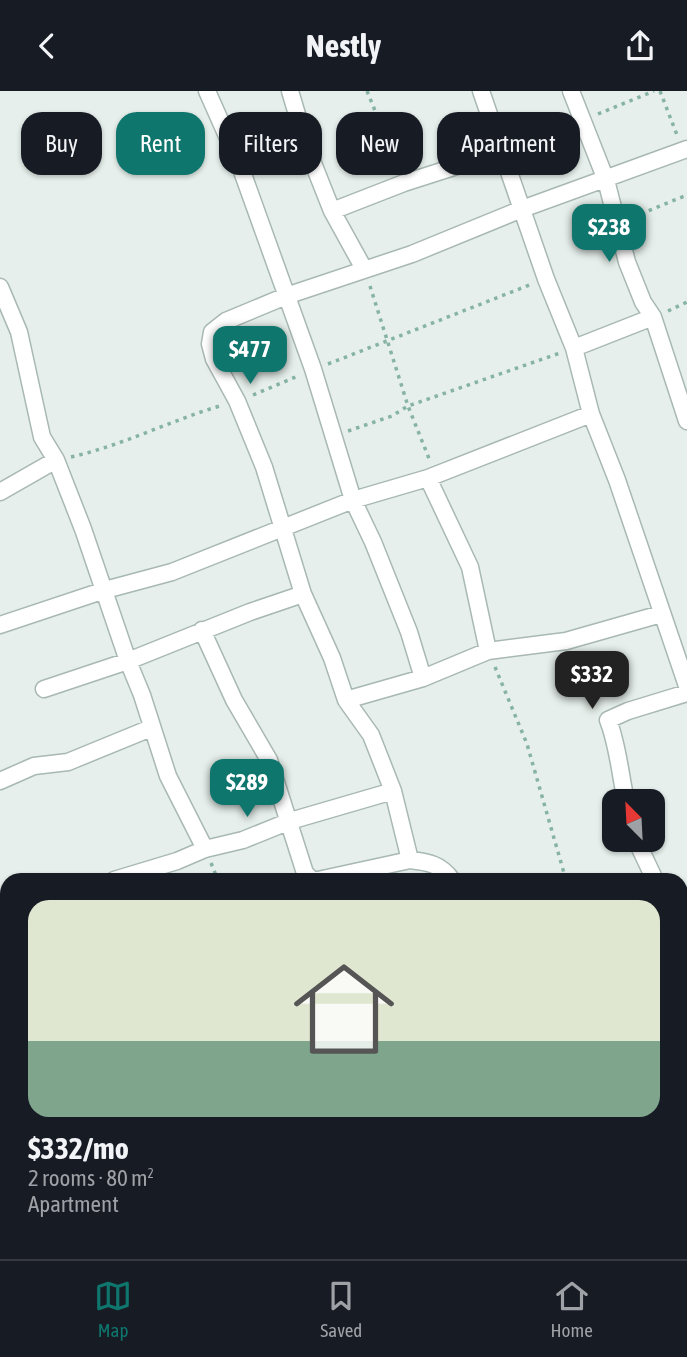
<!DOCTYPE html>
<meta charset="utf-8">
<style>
:root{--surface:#171b24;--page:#20242c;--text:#f1f3f6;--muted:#9ea1a6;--line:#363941;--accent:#0f766e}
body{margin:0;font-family:"Asap Condensed",sans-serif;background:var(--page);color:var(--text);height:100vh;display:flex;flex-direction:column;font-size:26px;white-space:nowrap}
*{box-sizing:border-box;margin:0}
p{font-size:23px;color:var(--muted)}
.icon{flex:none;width:38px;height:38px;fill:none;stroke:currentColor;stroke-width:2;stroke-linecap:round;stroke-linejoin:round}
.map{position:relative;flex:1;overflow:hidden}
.details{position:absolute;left:0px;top:782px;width:688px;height:387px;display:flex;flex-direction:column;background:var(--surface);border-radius:21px 21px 0 0;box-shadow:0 2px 5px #0004}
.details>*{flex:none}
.top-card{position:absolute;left:21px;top:21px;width:646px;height:63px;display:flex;gap:14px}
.needle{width:46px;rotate:336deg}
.buttons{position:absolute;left:602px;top:698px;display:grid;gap:14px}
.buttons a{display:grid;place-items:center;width:63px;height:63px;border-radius:14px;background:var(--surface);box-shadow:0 2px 5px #0004;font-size:35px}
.price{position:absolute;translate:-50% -60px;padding:0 16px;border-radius:14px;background:var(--accent);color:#fff;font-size:23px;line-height:46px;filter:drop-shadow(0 2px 4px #0008)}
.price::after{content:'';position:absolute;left:50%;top:42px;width:21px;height:16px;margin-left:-10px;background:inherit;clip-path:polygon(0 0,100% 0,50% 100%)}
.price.active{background:#222;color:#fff}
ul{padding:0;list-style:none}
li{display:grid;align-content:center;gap:14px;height:371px;padding:0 28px}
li+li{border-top:2px solid var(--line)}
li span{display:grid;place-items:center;height:217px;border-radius:21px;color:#555}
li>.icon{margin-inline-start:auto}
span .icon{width:126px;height:126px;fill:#fffc;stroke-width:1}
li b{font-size:30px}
.pill{padding:0 24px;border-radius:21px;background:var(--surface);box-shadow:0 2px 5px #0004;font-size:24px;line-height:63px}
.pill.active{background:var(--accent);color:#fff}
header{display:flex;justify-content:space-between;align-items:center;height:91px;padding:0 28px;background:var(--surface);font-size:32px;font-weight:700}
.dock{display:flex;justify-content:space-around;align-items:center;height:98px;border-top:2px solid var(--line);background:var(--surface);font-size:19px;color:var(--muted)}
.dock a{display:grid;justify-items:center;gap:4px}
.dock .active{color:var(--accent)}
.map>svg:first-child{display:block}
</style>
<header><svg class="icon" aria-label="back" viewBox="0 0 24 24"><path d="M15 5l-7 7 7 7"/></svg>Nestly<svg class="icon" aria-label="share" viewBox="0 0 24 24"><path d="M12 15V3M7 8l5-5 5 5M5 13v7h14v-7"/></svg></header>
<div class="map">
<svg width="687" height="1168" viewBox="0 0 687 1168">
<rect width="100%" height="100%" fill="#e6efeb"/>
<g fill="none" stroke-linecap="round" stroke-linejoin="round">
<!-- street casing -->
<g stroke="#a8b8b2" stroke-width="19">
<path id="street" d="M207 0 239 72 313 278 353 409 373 451 409 541 423 587
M290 0 307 57 332 120 364 178
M481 0 546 188 574 257 591 323 617 389 687 595
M571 0 606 89 627 171 643 211 653 226 687 330
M332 120 404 92 501 61
M0 196 19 241 42 346 56 369 83 438 128 570 142 604 168 685 205 758
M574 257 653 226
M428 387 470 476 488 560
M0 401 56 369
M0 534 105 499 172 481 353 409 428 387 591 323
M202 539 234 609 269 669 305 782 312 789H316
M44 598 128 570 250 521 303 503
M346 609 423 587 488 560 566 550 661 523
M0 690 34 675 68 671 151 637
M626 710C620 683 618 654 608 629L628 620 687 602
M636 749 655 789
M114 789 177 770 205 758 243 749 290 730 393 700
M318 789 410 769
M452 789C441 773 428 771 410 769L393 700 371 644 346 609 332 567 303 503 264 376 237 310 214 268 210 253 212 241 226 230 286 205 412 163 522 118 687 58
M681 816 687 815
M0 831 7 824
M0 912 7 916
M0 1076 7 1043
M681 1083 687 1092
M681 1105 687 1103
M144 1162V1168
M545 1162 563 1168
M80 1168 81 1162
M360 1168 361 1162
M432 1168 433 1162
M575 1168 580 1162
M681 1168 687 1141"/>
</g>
<!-- path -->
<path stroke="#86b3a5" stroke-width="3.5" stroke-dasharray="3.5 5" stroke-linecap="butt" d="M367 0 398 76
M660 0 677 44
M598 23 654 0
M516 55 568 35
M633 126 687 104
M370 195 408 315 430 370
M668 220 687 211
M328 273 532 193
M253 304 298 285
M348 340 392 325 408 315 560 262
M71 366C124 354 171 329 223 314
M495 576 527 653 566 789
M211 772 218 789
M681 880 683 891
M268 1168 269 1162"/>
<!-- street -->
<use href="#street" stroke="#fff" stroke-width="16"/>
</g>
</svg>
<div class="buttons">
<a><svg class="needle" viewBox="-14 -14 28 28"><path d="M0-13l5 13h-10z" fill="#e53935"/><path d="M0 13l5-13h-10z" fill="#9ea1a6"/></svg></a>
</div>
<b class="price" style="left:609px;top:173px">$238</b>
<b class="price" style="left:250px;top:295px">$477</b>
<b class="price active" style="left:592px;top:620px">$332</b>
<b class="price" style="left:247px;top:728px">$289</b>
<div class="top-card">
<a class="pill">Buy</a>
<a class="pill active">Rent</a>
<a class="pill">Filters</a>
<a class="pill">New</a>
<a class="pill">Apartment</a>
</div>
<section class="details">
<ul>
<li><span style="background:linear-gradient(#dfe7d0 65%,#7fa58c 0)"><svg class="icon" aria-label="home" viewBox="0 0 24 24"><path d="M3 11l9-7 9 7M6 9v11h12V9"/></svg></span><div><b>$332/mo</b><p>2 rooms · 80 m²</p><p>Apartment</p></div></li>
</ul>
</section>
</div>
<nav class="dock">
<a class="active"><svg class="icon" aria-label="map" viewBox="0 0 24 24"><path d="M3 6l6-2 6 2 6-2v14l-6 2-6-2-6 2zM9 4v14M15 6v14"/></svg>Map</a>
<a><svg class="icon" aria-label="saved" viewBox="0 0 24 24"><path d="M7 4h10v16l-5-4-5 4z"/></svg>Saved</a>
<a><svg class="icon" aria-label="home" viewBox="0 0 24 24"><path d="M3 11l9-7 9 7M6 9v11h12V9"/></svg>Home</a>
</nav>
